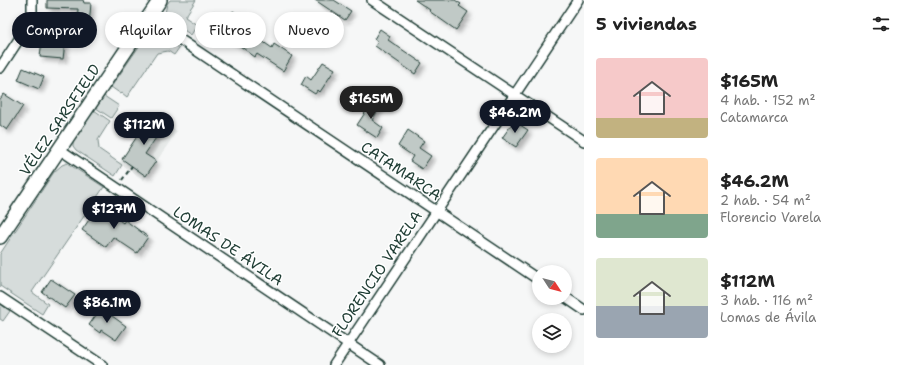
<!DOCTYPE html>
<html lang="es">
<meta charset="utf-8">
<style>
:root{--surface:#fff;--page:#f6f6f6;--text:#222;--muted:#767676;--accent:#111827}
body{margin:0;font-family:"Shantell Sans",sans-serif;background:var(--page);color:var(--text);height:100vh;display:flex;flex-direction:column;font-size:15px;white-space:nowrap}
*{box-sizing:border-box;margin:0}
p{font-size:13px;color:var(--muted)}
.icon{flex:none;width:22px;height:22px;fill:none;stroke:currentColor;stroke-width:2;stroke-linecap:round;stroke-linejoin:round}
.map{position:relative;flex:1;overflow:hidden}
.details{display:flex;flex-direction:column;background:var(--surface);width:320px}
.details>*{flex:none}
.hud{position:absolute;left:12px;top:12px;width:380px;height:36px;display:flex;gap:8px}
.needle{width:26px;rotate:126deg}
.buttons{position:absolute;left:532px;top:265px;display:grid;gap:8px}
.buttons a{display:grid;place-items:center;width:40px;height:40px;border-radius:50%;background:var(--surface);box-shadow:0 2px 6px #0003;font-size:20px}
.price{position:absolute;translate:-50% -34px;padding:0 9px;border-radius:14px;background:var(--accent);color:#fff;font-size:13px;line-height:26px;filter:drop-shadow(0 1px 2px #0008)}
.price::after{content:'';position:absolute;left:50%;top:24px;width:12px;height:9px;margin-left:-6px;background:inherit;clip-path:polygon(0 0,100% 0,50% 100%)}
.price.on{background:#222;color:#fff}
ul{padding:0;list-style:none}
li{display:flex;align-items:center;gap:12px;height:100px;padding:0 12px}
li span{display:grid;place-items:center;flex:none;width:112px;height:80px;border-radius:4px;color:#555}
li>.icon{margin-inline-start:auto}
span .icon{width:48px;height:48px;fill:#fffc;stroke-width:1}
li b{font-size:17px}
h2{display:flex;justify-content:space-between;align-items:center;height:48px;padding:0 12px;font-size:17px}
.tag{padding:0 14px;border-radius:18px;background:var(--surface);box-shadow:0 2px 6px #0003;font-size:14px;line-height:36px}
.tag.on{background:var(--accent);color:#fff}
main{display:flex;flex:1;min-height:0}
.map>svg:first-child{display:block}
</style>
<main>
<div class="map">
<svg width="584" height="365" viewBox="0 0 584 365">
<defs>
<filter id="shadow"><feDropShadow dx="3.5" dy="3.5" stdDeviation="2" flood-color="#0004"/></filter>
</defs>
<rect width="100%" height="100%" fill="#f6f7f7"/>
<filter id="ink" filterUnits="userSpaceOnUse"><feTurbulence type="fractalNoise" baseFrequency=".025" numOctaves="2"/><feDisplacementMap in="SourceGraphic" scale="8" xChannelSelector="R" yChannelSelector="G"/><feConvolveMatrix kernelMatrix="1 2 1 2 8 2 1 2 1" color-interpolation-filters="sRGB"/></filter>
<g filter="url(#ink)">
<!-- built -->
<path fill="#e6e9e8" d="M152 114 177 131 144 180 119 163Z"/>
<!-- green -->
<path fill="#d6dcdb" stroke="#7a8c88" d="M170 0H196L185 17 197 25 191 35 168 19 165 13 167 4Z
M153 33 161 35 179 48 174 55 168 51 157 53 127 97 122 93 121 94 111 87 147 35Z
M104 96 119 106 111 118 96 108Z
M94 110 110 121 98 140 99 149 122 165 115 176 76 150 73 146V141Z
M67 163 104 187 32 292 48 304 42 314 0 286V254L54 172 62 165Z
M0 304 10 311 3 321 0 319Z"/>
<!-- building -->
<path fill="#c0c9c6" stroke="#1f3d34" filter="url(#shadow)" d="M47 0H83L84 3H91L89 26 77 25 78 9 47 8Z
M315 0H334L351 11 345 20Z
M415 0H455L461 4 459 6 468 12 456 30 429 11 430 10Z
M213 11 226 20 233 11 251 23 246 30 272 48 274 44 292 56 283 71 257 54 255 57 225 35 224 37 204 24Z
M380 29 390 36 388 40 422 63 415 74 375 46 378 42 374 39Z
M43 31 66 34 63 59 40 57Z
M323 62 335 69 320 92 318 90 315 94 301 85 306 76 311 80Z
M23 68 44 77 39 89 18 80Z
M4 94 23 106 7 130 0 125V99Z
M374 99 382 104 372 120 383 128 377 138 357 125Z
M152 114 166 123 145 154 156 161 146 176 122 159Z
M514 121 528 130 516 147 502 138Z
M408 130 424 141 419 148 431 156 422 169 410 161 413 156 398 146Z
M99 205 123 223 125 220 148 237 137 253 113 237 106 247 82 230Z
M51 279 75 295 65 308 42 292Z
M101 308 126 326 116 340 101 330 100 333 89 325Z"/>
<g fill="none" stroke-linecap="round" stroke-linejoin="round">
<!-- minor casing -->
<g stroke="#1f3d34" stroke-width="12">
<path id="minor" d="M372 0 584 141
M148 18 539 280
M0 68 25 30 32 13V0
M59 149 380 365
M0 297 102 365
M565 297 584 310
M334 365 578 0"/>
</g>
<!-- secondary casing -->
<g stroke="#1f3d34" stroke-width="16">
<path id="secondary" d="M0 237 160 0"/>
</g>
<!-- path -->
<path stroke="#1f3d34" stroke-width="2" stroke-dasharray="4 3" stroke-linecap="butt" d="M122 180 132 166"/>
<!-- minor -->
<use href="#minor" stroke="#fff" stroke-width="9"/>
<!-- secondary -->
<use href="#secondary" stroke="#fff" stroke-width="13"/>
</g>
</g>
<g text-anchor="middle" stroke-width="3" stroke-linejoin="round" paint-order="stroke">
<!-- street labels -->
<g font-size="15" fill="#1f3d34" stroke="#fff">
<text transform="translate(60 120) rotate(-56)" y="5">VÉLEZ SARSFIELD</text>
<text transform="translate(401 171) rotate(34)" y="5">CATAMARCA</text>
<text transform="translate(228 246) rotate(34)" y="5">LOMAS DE ÁVILA</text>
<text transform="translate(377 274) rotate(-56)" y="5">FLORENCIO VARELA</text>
</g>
</g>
</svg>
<div class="buttons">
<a><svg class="needle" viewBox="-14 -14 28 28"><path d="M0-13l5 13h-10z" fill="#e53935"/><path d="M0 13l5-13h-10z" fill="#767676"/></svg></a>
<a><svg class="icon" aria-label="layers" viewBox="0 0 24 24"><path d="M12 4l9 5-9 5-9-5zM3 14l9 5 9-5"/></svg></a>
</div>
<b class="price on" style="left:371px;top:120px">$165M</b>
<b class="price" style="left:515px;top:134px">$46.2M</b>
<b class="price" style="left:144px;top:146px">$112M</b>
<b class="price" style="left:114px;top:230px">$127M</b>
<b class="price" style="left:107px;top:324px">$86.1M</b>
<div class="hud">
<a class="tag on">Comprar</a>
<a class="tag">Alquilar</a>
<a class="tag">Filtros</a>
<a class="tag">Nuevo</a>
</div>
</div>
<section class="details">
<h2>5 viviendas<svg class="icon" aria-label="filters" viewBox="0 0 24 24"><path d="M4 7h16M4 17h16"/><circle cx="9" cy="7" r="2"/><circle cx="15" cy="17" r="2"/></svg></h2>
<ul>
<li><span style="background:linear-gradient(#f6c9c9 75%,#c2b280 0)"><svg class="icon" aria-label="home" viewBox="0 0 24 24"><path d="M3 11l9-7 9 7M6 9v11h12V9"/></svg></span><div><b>$165M</b><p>4 hab. · 152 m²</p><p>Catamarca</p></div></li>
<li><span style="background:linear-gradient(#ffd9b3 70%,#7fa58c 0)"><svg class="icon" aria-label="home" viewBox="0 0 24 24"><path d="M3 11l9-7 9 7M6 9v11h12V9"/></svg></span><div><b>$46.2M</b><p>2 hab. · 54 m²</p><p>Florencio Varela</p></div></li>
<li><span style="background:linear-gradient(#dfe7d0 60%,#9aa5b1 0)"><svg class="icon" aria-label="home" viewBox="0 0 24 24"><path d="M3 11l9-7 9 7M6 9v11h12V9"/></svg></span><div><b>$112M</b><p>3 hab. · 116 m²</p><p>Lomas de Ávila</p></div></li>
</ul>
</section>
</main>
